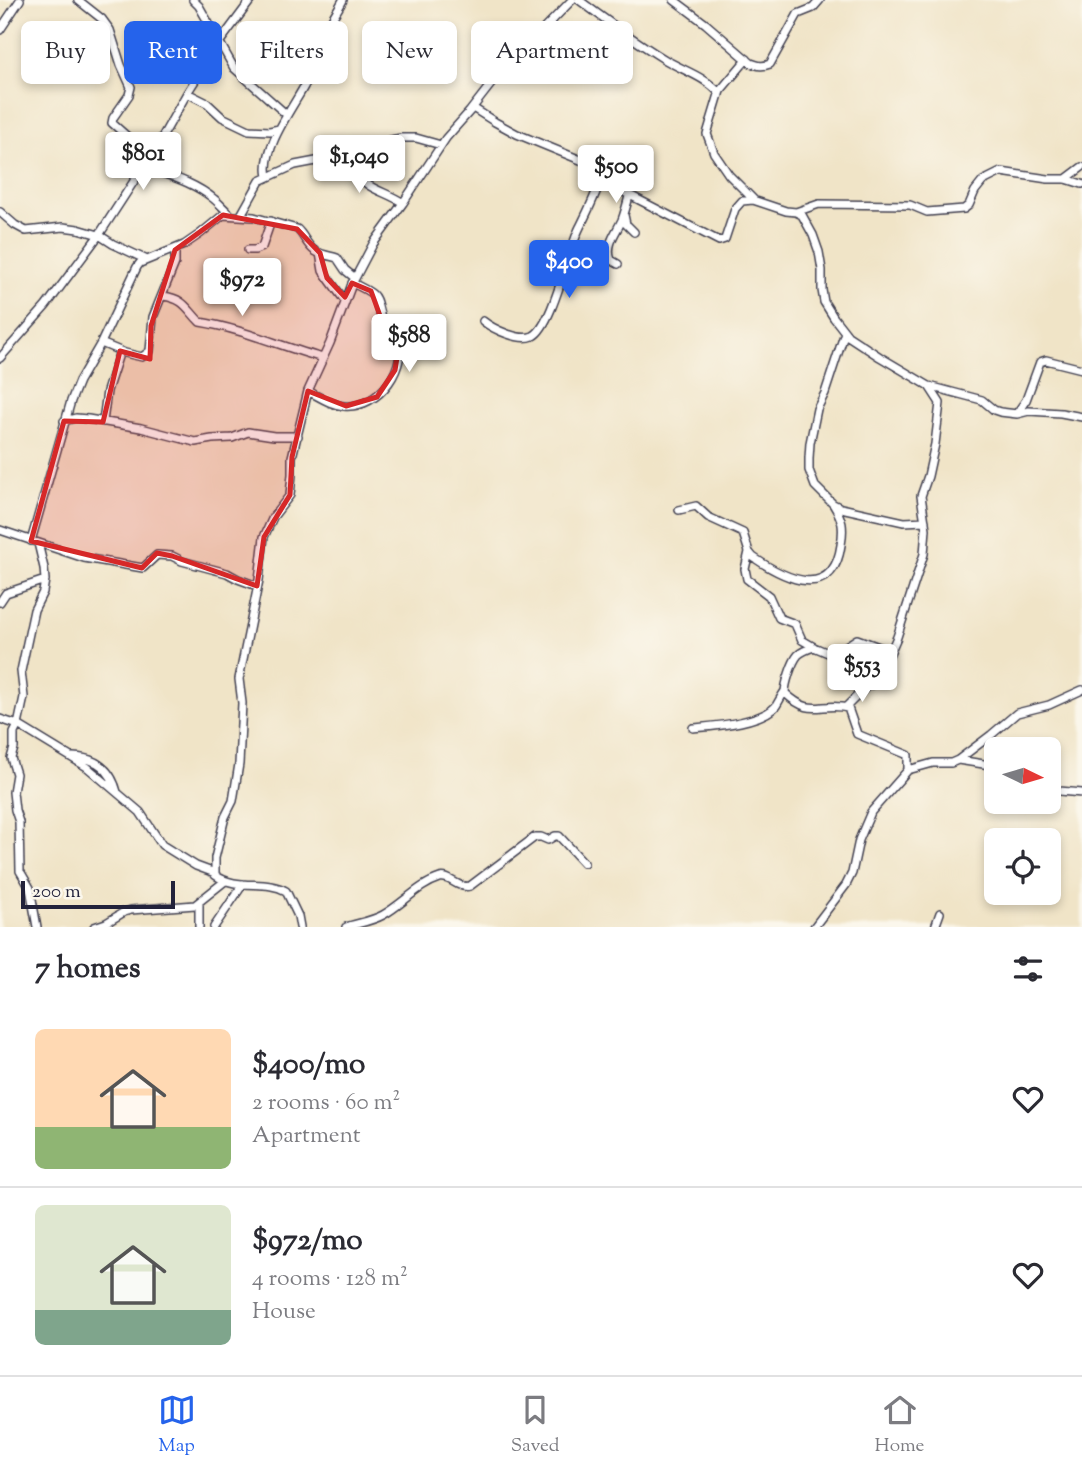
<!DOCTYPE html>
<meta charset="utf-8">
<style>
:root{--surface:#fff;--page:#f7f7f7;--text:#2b2b33;--muted:#7c7c81;--line:#e1e1e2;--accent:#2563eb}
body{margin:0;font-family:"Sorts Mill Goudy",serif;background:var(--page);color:var(--text);height:100vh;display:flex;flex-direction:column;font-size:26px;white-space:nowrap}
*{box-sizing:border-box;margin:0}
p{font-size:23px;color:var(--muted)}
.icon{flex:none;width:38px;height:38px;fill:none;stroke:currentColor;stroke-width:2;stroke-linecap:round;stroke-linejoin:round}
.map{position:relative;height:927px;overflow:hidden}
.drawer{display:flex;flex-direction:column;background:var(--surface);flex:1}
.drawer>*{flex:none}
.hud{position:absolute;left:21px;top:21px;width:700px;height:63px;display:flex;gap:14px}
.needle{width:46px;rotate:95deg}
.buttons{position:absolute;left:984px;top:737px;display:grid;gap:14px}
.buttons a{display:grid;place-items:center;width:77px;height:77px;border-radius:10px;background:var(--surface);box-shadow:0 4px 10px #0003;font-size:35px}
.scale{position:absolute;left:21px;bottom:18px;width:154px;box-sizing:border-box;padding-left:7px;border:4px solid #22223b;border-top:0;font-size:19px;line-height:24px;white-space:nowrap;color:#22223b;-webkit-text-stroke:5px #fbf7ec;paint-order:stroke}
.price{position:absolute;translate:-50% -60px;padding:0 16px;border-radius:7px;background:#fff;color:#222;font-size:23px;line-height:46px;filter:drop-shadow(0 2px 4px #0008)}
.price::after{content:'';position:absolute;left:50%;top:42px;width:21px;height:16px;margin-left:-10px;background:inherit;clip-path:polygon(0 0,100% 0,50% 100%)}
.price.selected{background:var(--accent);color:#fff}
ul{padding:0;list-style:none}
li{display:flex;align-items:center;gap:21px;height:175px;padding:0 35px}
li+li{border-top:2px solid var(--line)}
li span{display:grid;place-items:center;flex:none;width:196px;height:140px;border-radius:10px;color:#555}
li>.icon{margin-inline-start:auto}
span .icon{width:84px;height:84px;fill:#fffc;stroke-width:1}
li b{font-size:30px}
h2{display:flex;justify-content:space-between;align-items:center;height:84px;padding:0 35px;font-size:30px}
.tag{padding:0 24px;border-radius:10px;background:var(--surface);box-shadow:0 4px 10px #0003;font-size:24px;line-height:63px}
.tag.selected{background:var(--accent);color:#fff}
.tab-bar{display:flex;justify-content:space-around;align-items:center;height:98px;border-top:2px solid var(--line);background:var(--surface);font-size:19px;color:var(--muted)}
.tab-bar a{display:grid;justify-items:center;gap:4px}
.tab-bar .selected{color:var(--accent)}
.map>svg:first-child{display:block}
</style>
<div class="map">
<svg width="1082" height="927" viewBox="0 0 1082 927">
<rect width="100%" height="100%" fill="#fbf7ec"/>
<filter id="ink" filterUnits="userSpaceOnUse"><feTurbulence type="fractalNoise" baseFrequency=".0143" numOctaves="2"/><feDisplacementMap in="SourceGraphic" scale="14" xChannelSelector="R" yChannelSelector="G"/><feConvolveMatrix kernelMatrix="1 2 1 2 8 2 1 2 1" color-interpolation-filters="sRGB"/></filter>
<filter id="wash" filterUnits="userSpaceOnUse"><feTurbulence type="fractalNoise" baseFrequency=".00686" numOctaves="4" result="noise"/><feDisplacementMap in="SourceGraphic" scale="28" xChannelSelector="R" yChannelSelector="G"/><feGaussianBlur stdDeviation="1.57" result="paint"/><feColorMatrix in="noise" values="0 0 0 0 0 0 0 0 0 0 0 0 0 0 0 0 0 1.4 0 .05"/><feComposite in="paint" operator="in"/></filter>
<g filter="url(#wash)">
<rect width="100%" height="100%" fill="#f0e4c7"/>
</g>
<g filter="url(#ink)">
<g fill="none" stroke-linecap="round" stroke-linejoin="round">
<!-- minor casing -->
<g stroke="#413f50" stroke-width="10">
<path id="minor" d="M78 0 102 19 110 30 121 65 131 87 129 95 113 118 112 123 129 138 152 152
M193 0 199 6 234 68 287 115
M579 0C607 21 635 41 664 59 682 70 706 77 719 93
M674 0 706 24 751 63C759 66 762 67 770 64L798 14 813 8 820 0
M0 30 20 0
M747 59 720 91 707 134 714 153 729 175 753 199
M187 93 207 103 222 117 249 130 270 131 279 129
M473 108 495 122 517 134 583 161 614 187 719 241 725 239 735 209 742 201 753 200 786 211 796 212 802 215 813 235 819 252 822 270V290L824 302 834 318 848 336 880 357 929 386 982 400 994 410 1000 412 1017 414 1029 411 1061 413 1082 417
M348 154C355 163 358 176 367 184 376 191 392 195 403 203
M143 166C167 175 194 182 214 199 219 203 224 209 230 214
M268 176C261 148 295 105 307 81 315 64 319 46 327 29 331 19 338 10 343 0
M1066 179 1082 167
M0 212 15 225 26 231 63 227 78 229 99 235 113 244 147 260
M796 212 819 204 910 205 927 212 964 209 969 205 975 191 983 181 1001 172 1048 179H1066L1082 184
M241 215 260 181 295 165 332 158 348 154 369 145 401 138H416L441 145
M624 215 626 224 634 232
M248 250H255L262 247 271 221
M320 253 323 271 345 301
M618 264 611 260C605 245 616 233 622 220 625 212 627 204 629 196
M163 296C185 299 186 308 200 322 243 329 282 347 323 358
M483 321C493 329 520 342 533 336 553 326 569 247 580 227 588 211 596 195 601 178
M845 332 825 393 817 409 810 443 809 458V470L815 486 833 504 841 508 904 522 925 521
M101 343 125 353 142 357 150 351 153 317 175 263V250
M0 358 46 306 99 235 160 141 187 93 219 43 251 0
M308 391C320 397 331 405 344 406 380 409 409 366 398 333L383 324C373 296 383 297 352 283
M1017 413 1026 400 1040 362 1046 360 1082 369
M64 421 76 418 88 419 141 428 195 442 212 439 232 438 248 432 274 436H298
M103 422 107 391 120 351
M679 510 696 506 708 517 743 533 749 552 753 557C785 579 833 602 841 545 844 527 843 520 833 504
M0 530 84 558 143 568 157 555 172 556 182 561 227 573 238 579 257 586
M31 541 71 401 79 381 101 343 137 267 140 263 184 245 200 234 223 215 254 217 297 229C304 235 307 246 315 251 321 255 331 256 337 258L345 270 355 278
M749 552 745 569 747 579 769 596 779 618 795 624 802 640 814 647 828 653 837 652 857 639 890 651
M0 602 6 593 45 580
M814 647C808 649 802 651 798 655 792 662 785 684 785 693 813 719 820 701 848 708L857 734 908 755V770
M846 707 867 686 877 683 897 637 924 554 926 529 921 496 928 476 935 444 940 403 929 386
M0 719 18 725 87 767 140 812 162 845 196 866 215 873
M693 728C715 726 761 723 776 706 779 701 782 695 785 691
M73 757C97 758 111 769 117 792
M958 760 990 765 996 770
M1048 790 1082 793
M37 927 30 888 20 871 19 822 15 810 13 792 16 774 11 758 14 748V733L18 725 24 697 21 671 34 610 43 592 45 580 44 568 38 543
M94 927 106 923 124 912 131 910 195 905 225 881
M199 927V902
M214 927 243 884
M300 927 298 916 286 891C265 879 237 891 215 875V858L225 817 233 801 239 764 242 703 239 679 259 580 264 537 273 517 290 495 292 474V457L308 391 330 343 352 284 373 244 403 203 446 138 470 111 495 79 572 0
M346 927C359 923 372 921 383 915 403 904 418 885 440 878 450 875 457 889 470 886L535 837H541L548 840 555 836H559L584 863
M814 927 846 885 852 873 859 840 871 812 908 770 933 763H951L958 760 991 735 1017 713 1049 705 1082 690
M935 927 940 913"/>
</g>
<!-- minor -->
<use href="#minor" stroke="#fff" stroke-width="7"/>
</g>
</g>
<!-- marked area -->
<path fill="#d62828" fill-opacity="0.2" stroke="#d62828" stroke-width="5" stroke-linejoin="round" d="M223 215 297 229 320 253 327 278 345 297 352 283 371 291 383 324 400 338 395 370 377 397 346 406 308 391 292 457 290 495 264 537 257 586 172 556 157 553 142 568 31 541 64 421 103 422 120 351 150 359 151 326 175 250Z"/>
</svg>
<div class="buttons">
<a><svg class="needle" viewBox="-14 -14 28 28"><path d="M0-13l5 13h-10z" fill="#e53935"/><path d="M0 13l5-13h-10z" fill="#7c7c81"/></svg></a>
<a><svg class="icon" aria-label="locate" viewBox="0 0 24 24"><circle cx="12" cy="12" r="6"/><path d="M12 2v4M12 18v4M2 12h4M18 12h4"/></svg></a>
</div>
<div class="scale">200 m</div>
<b class="price" style="left:143px;top:192px">$801</b>
<b class="price" style="left:359px;top:195px">$1,040</b>
<b class="price" style="left:616px;top:205px">$500</b>
<b class="price selected" style="left:569px;top:300px">$400</b>
<b class="price" style="left:242px;top:318px">$972</b>
<b class="price" style="left:409px;top:374px">$588</b>
<b class="price" style="left:862px;top:704px">$553</b>
<div class="hud">
<a class="tag">Buy</a>
<a class="tag selected">Rent</a>
<a class="tag">Filters</a>
<a class="tag">New</a>
<a class="tag">Apartment</a>
</div>
</div>
<section class="drawer">
<h2>7 homes<svg class="icon" aria-label="filters" viewBox="0 0 24 24"><path d="M4 7h16M4 17h16"/><circle cx="9" cy="7" r="2"/><circle cx="15" cy="17" r="2"/></svg></h2>
<ul>
<li><span style="background:linear-gradient(#ffd9b3 70%,#8fb573 0)"><svg class="icon" aria-label="home" viewBox="0 0 24 24"><path d="M3 11l9-7 9 7M6 9v11h12V9"/></svg></span><div><b>$400/mo</b><p>2 rooms · 60 m²</p><p>Apartment</p></div><svg class="icon" aria-label="heart" viewBox="0 0 24 24"><path d="M12 20l-8-8c-3-5 5-10 8-4 3-6 11-1 8 4z"/></svg></li>
<li><span style="background:linear-gradient(#dfe7d0 75%,#7fa58c 0)"><svg class="icon" aria-label="home" viewBox="0 0 24 24"><path d="M3 11l9-7 9 7M6 9v11h12V9"/></svg></span><div><b>$972/mo</b><p>4 rooms · 128 m²</p><p>House</p></div><svg class="icon" aria-label="heart" viewBox="0 0 24 24"><path d="M12 20l-8-8c-3-5 5-10 8-4 3-6 11-1 8 4z"/></svg></li>
</ul>
</section>
<nav class="tab-bar">
<a class="selected"><svg class="icon" aria-label="map" viewBox="0 0 24 24"><path d="M3 6l6-2 6 2 6-2v14l-6 2-6-2-6 2zM9 4v14M15 6v14"/></svg>Map</a>
<a><svg class="icon" aria-label="saved" viewBox="0 0 24 24"><path d="M7 4h10v16l-5-4-5 4z"/></svg>Saved</a>
<a><svg class="icon" aria-label="home" viewBox="0 0 24 24"><path d="M3 11l9-7 9 7M6 9v11h12V9"/></svg>Home</a>
</nav>
